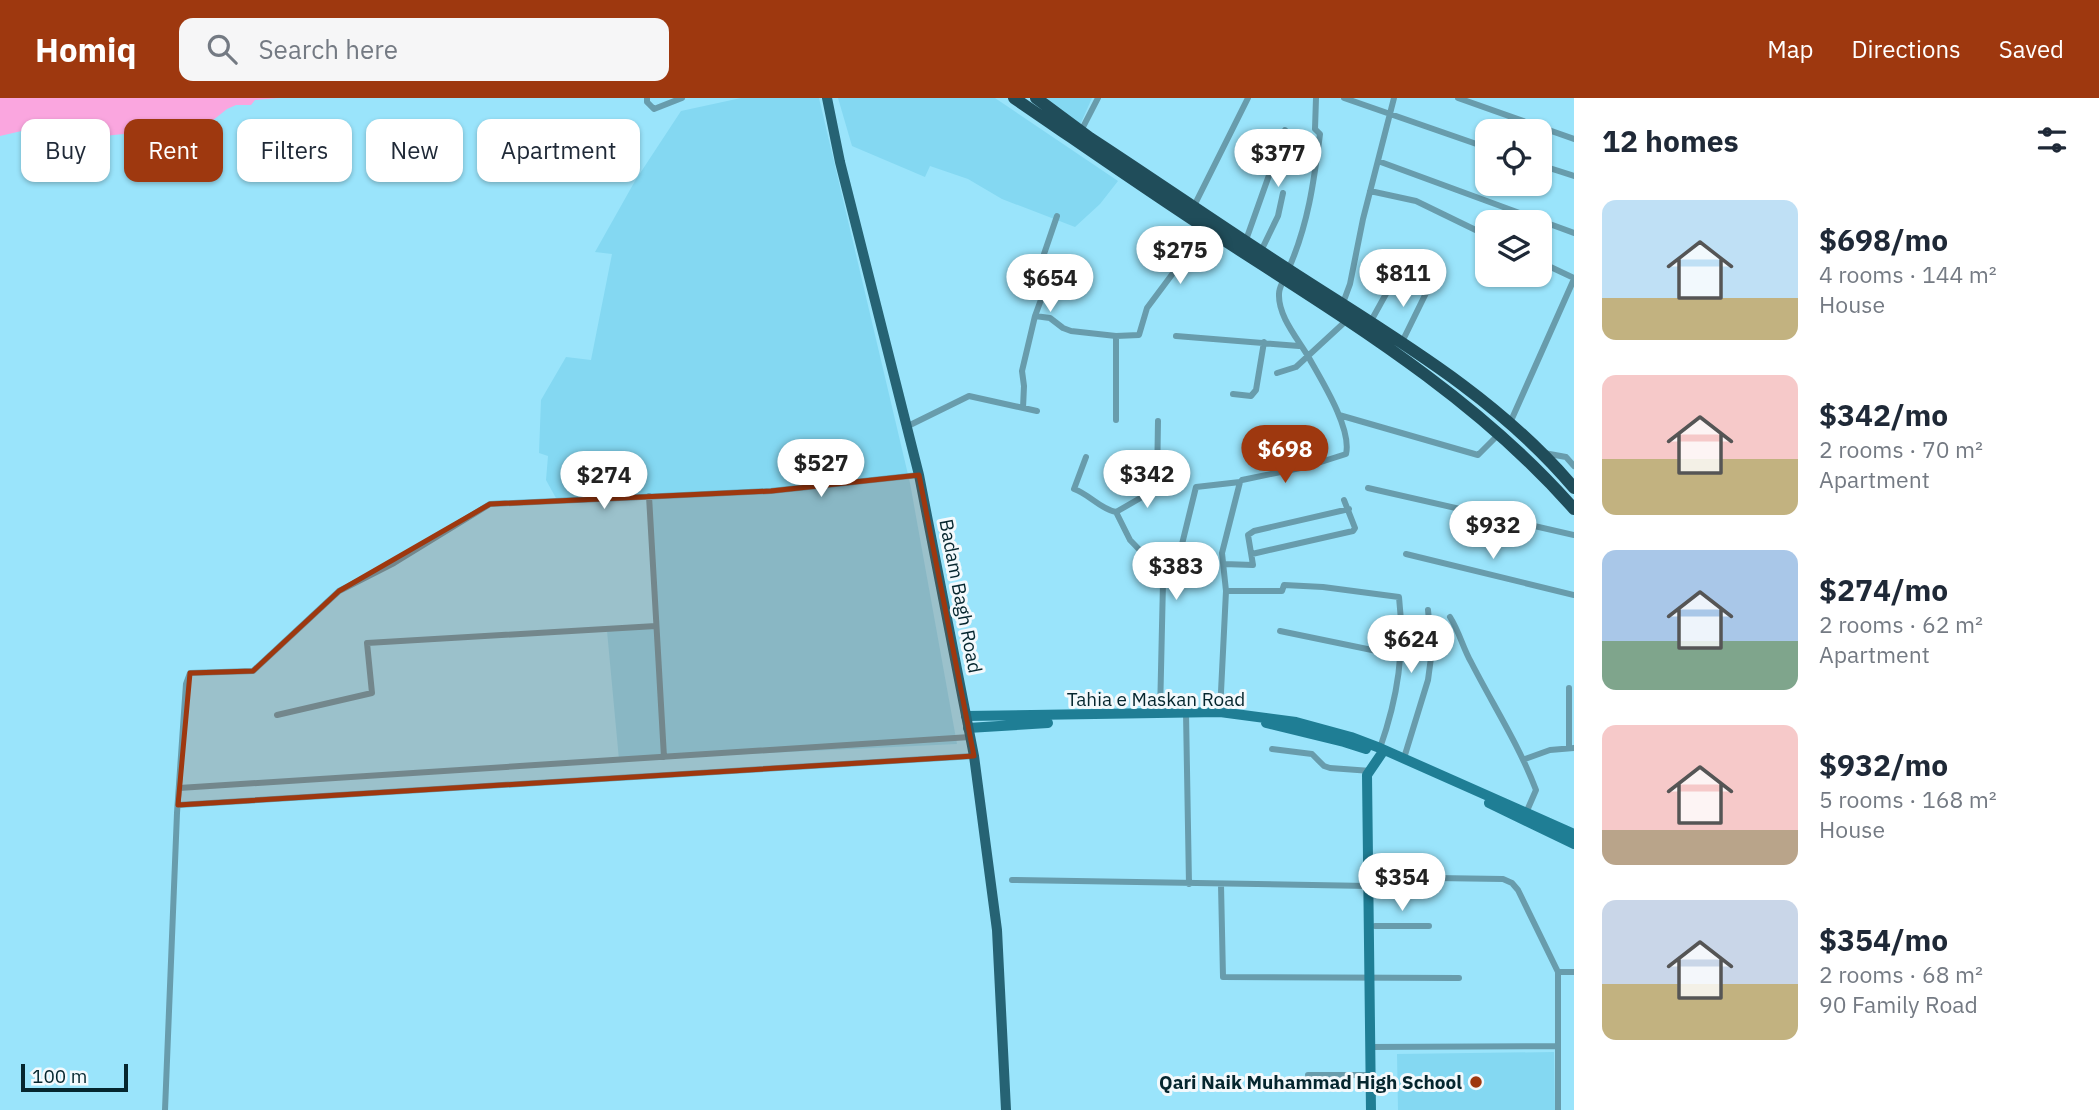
<!DOCTYPE html>
<meta charset="utf-8">
<style>
:root{--surface:#fff;--page:#f6f6f7;--text:#1f2937;--muted:#747a83;--accent:#9e380f}
body{margin:0;font-family:"IBM Plex Sans",sans-serif;background:var(--page);color:var(--text);height:100vh;display:flex;flex-direction:column;font-size:26px;white-space:nowrap}
*{box-sizing:border-box;margin:0}
p{font-size:23px;color:var(--muted)}
.icon{flex:none;width:38px;height:38px;fill:none;stroke:currentColor;stroke-width:2;stroke-linecap:round;stroke-linejoin:round}
.map{position:relative;flex:1;overflow:hidden}
.sheet{display:flex;flex-direction:column;background:var(--surface);width:525px}
.sheet>*{flex:none}
.guide{position:absolute;left:21px;top:21px;width:665px;height:63px;display:flex;gap:14px}
.fabs{position:absolute;left:1475px;top:21px;display:grid;gap:14px}
.fabs a{display:grid;place-items:center;width:77px;height:77px;border-radius:14px;background:var(--surface);box-shadow:0 2px 5px #0004;font-size:35px}
.scale{position:absolute;left:21px;bottom:18px;width:107px;box-sizing:border-box;padding-left:7px;border:4px solid #05262e;border-top:0;font-size:19px;line-height:24px;white-space:nowrap;color:#05262e;-webkit-text-stroke:5px #f3f9fc;paint-order:stroke}
.price{position:absolute;translate:-50% -60px;padding:0 16px;border-radius:24px;background:#fff;color:#222;font-size:23px;line-height:46px;filter:drop-shadow(0 2px 4px #0008)}
.price::after{content:'';position:absolute;left:50%;top:42px;width:21px;height:16px;margin-left:-10px;background:inherit;clip-path:polygon(0 0,100% 0,50% 100%)}
.price.selected{background:var(--accent);color:#fff}
ul{padding:0;list-style:none}
li{display:flex;align-items:center;gap:21px;height:175px;padding:0 28px}
li span{display:grid;place-items:center;flex:none;width:196px;height:140px;border-radius:14px;color:#555}
li>.icon{margin-inline-start:auto}
span .icon{width:84px;height:84px;fill:#fffc;stroke-width:1}
li b{font-size:30px}
h2{display:flex;justify-content:space-between;align-items:center;height:84px;padding:0 28px;font-size:30px}
.pill{padding:0 24px;border-radius:14px;background:var(--surface);box-shadow:0 2px 5px #0004;font-size:24px;line-height:63px}
.pill.selected{background:var(--accent);color:#fff}
header{display:flex;align-items:center;gap:42px;box-sizing:border-box;height:98px;padding:0 35px;background:var(--accent);color:#fff}
header strong{font-size:33px}
nav{display:flex;gap:38px;margin-inline-start:auto;font-size:24px}
.search{width:490px;height:63px;background:var(--page);display:flex;align-items:center;gap:18px;box-sizing:border-box;padding:0 24px;border-radius:14px;color:var(--muted);font-size:26px}
main{display:flex;flex:1;min-height:0}
.map>svg:first-child{display:block}
</style>
<header>
<strong>Homiq</strong>
<div class="search"><svg class="icon" aria-label="search" viewBox="0 0 24 24"><circle cx="10" cy="10" r="6"/><path d="M15 15l6 6"/></svg>Search here</div>
<nav><a>Map</a><a>Directions</a><a>Saved</a></nav>
</header>
<main>
<div class="map">
<svg width="1574" height="1012" viewBox="0 0 1574 1012">
<rect width="100%" height="100%" fill="#9ae4fb"/>
<!-- built -->
<path fill="#84d8f2" d="M741 0H819L910 385 957 646 619 662 607 533 656 528 649 398 557 402 546 382 548 358 539 355 541 302 566 259 591 262 612 156 595 154 635 83 681 13Z
M838 0H995L1118 83 1100 106 1075 129 1002 101 968 81 930 68 925 79 852 48Z
M1045 0H1092L1080 27Z
M1554 954 1555 1012H1398L1397 956Z"/>
<!-- green -->
<path fill="#faa6df" d="M0 0H279L255 2 251 7H236L227 11 207 27 190 33 170 36 133 35 85 40 66 31 43 28 0 38Z"/>
<g fill="none" stroke-linecap="round" stroke-linejoin="round">
<!-- street -->
<path stroke="#689cac" stroke-width="6" d="M647 0V4L654 11 682 0
M1344 0 1488 50
M1458 0 1574 41
M1081 33 1098 0
M1378 63 1574 135
M1540 67 1574 78
M1370 93 1416 103 1488 138
M1194 108 1248 0
M1246 142 1285 32
M1261 153 1278 118 1283 95
M1540 164 1574 180
M1288 172C1308 128 1314 83 1320 36L1315 31 1316 0
M1343 205 1350 186 1363 121 1394 0
M1035 218 1050 220 1063 230 1071 233 1116 238 1139 237 1147 210 1206 131
M1371 223 1397 176
M1116 238V322
M1176 238 1299 248
M1402 244 1429 189
M1277 275 1296 269 1347 222
M1233 296 1251 298 1256 292 1264 244
M1023 310 1024 288 1022 273 1035 218 1046 188 1044 156 1057 118
M1339 317 1478 357 1499 336
M1510 325 1574 181
M906 329 969 298 1037 313
M1544 355 1566 359 1574 368
M1086 359 1074 391C1089 396 1100 411 1116 414L1149 395 1157 385 1158 323
M1368 390 1574 437
M649 398 664 659
M1116 414 1130 442 1157 470 1163 484 1160 616
M1252 456 1353 433 1355 430 1344 402
M1406 456 1574 497
M1224 466 1253 467 1248 437 1254 433 1349 411
M1163 484 1173 483 1196 389 1240 384 1242 382 1305 369 1346 356C1352 331 1322 283 1309 260 1299 242 1278 219 1279 196 1279 190 1282 186 1284 181
M1226 493H1282L1284 487 1323 489 1399 499C1405 552 1398 599 1380 650
M1450 519C1459 533 1463 550 1471 564 1493 607 1519 647 1536 692L1526 715
M1280 533 1401 558
M1569 590V650
M1220 614 1226 493 1222 455 1240 384
M1186 615 1189 786
M277 617 372 595 367 545 656 528
M1272 651 1312 656 1324 668 1330 670 1371 673
M1404 660 1428 582 1432 552 1428 512
M1525 661 1550 652 1574 650
M179 690 970 639
M178 707 974 658
M1368 779 1503 781 1512 785 1518 792 1558 874V1012
M1012 782 1369 788
M1221 787 1223 879 1459 880
M1375 828H1429
M1558 874H1574
M1370 949 1556 948
M1308 977H1370
M165 1012 177 715 186 586 190 575 253 573 339 493 394 465 490 406 771 393 919 377"/>
<!-- secondary -->
<path stroke="#1f7e95" stroke-width="10" d="M966 618 1220 614 1296 624 1351 639 1380 650 1574 736
M1266 625 1344 644 1366 651
M968 630 1048 625
M1489 705 1574 746
M1371 1012 1367 677 1384 652"/>
<!-- primary -->
<path stroke="#266374" stroke-width="10" d="M827 0 840 64 919 377 974 658 997 832 1006 1012"/>
<!-- highway -->
<path stroke="#204d5a" stroke-width="12" d="M1014 0C1083 47 1151 95 1221 140 1346 221 1475 298 1574 411
M1036 0 1090 40C1156 83 1222 129 1289 172 1389 237 1496 297 1574 390"/>
</g>
<!-- marked area -->
<path fill="#9e380f" fill-opacity="0.2" stroke="#9e380f" stroke-width="5" stroke-linejoin="round" d="M919 377 974 658 178 707 190 575 253 573 339 493 490 406 771 393Z"/>
<!-- markers -->
<circle fill="#9e380f" stroke="#f3f9fc" stroke-width="2.5" cx="1476" cy="984" r="7"/>
<g text-anchor="middle" stroke-width="6" stroke-linejoin="round" paint-order="stroke">
<!-- street labels -->
<g font-size="19" fill="#05262e" stroke="#f3f9fc">
<text transform="translate(961 498) rotate(79)" y="7">Badam Bagh Road</text>
<text x="1156" y="608">Tahia e Maskan Road</text>
</g>
<!-- poi labels -->
<g font-size="19" font-weight="bold" fill="#05262e" stroke="#f3f9fc" text-anchor="end">
<text x="1462" y="991">Qari Naik Muhammad High School</text>
</g>
</g>
</svg>
<div class="fabs">
<a><svg class="icon" aria-label="locate" viewBox="0 0 24 24"><circle cx="12" cy="12" r="6"/><path d="M12 2v4M12 18v4M2 12h4M18 12h4"/></svg></a>
<a><svg class="icon" aria-label="layers" viewBox="0 0 24 24"><path d="M12 4l9 5-9 5-9-5zM3 14l9 5 9-5"/></svg></a>
</div>
<div class="scale">100 m</div>
<b class="price" style="left:1278px;top:91px">$377</b>
<b class="price" style="left:1180px;top:188px">$275</b>
<b class="price" style="left:1403px;top:211px">$811</b>
<b class="price" style="left:1050px;top:216px">$654</b>
<b class="price selected" style="left:1285px;top:387px">$698</b>
<b class="price" style="left:821px;top:401px">$527</b>
<b class="price" style="left:1147px;top:412px">$342</b>
<b class="price" style="left:604px;top:413px">$274</b>
<b class="price" style="left:1493px;top:463px">$932</b>
<b class="price" style="left:1176px;top:504px">$383</b>
<b class="price" style="left:1411px;top:577px">$624</b>
<b class="price" style="left:1402px;top:815px">$354</b>
<div class="guide">
<a class="pill">Buy</a>
<a class="pill selected">Rent</a>
<a class="pill">Filters</a>
<a class="pill">New</a>
<a class="pill">Apartment</a>
</div>
</div>
<section class="sheet">
<h2>12 homes<svg class="icon" aria-label="filters" viewBox="0 0 24 24"><path d="M4 7h16M4 17h16"/><circle cx="9" cy="7" r="2"/><circle cx="15" cy="17" r="2"/></svg></h2>
<ul>
<li><span style="background:linear-gradient(#bfe0f5 70%,#c2b280 0)"><svg class="icon" aria-label="home" viewBox="0 0 24 24"><path d="M3 11l9-7 9 7M6 9v11h12V9"/></svg></span><div><b>$698/mo</b><p>4 rooms · 144 m²</p><p>House</p></div></li>
<li><span style="background:linear-gradient(#f6c9c9 60%,#c2b280 0)"><svg class="icon" aria-label="home" viewBox="0 0 24 24"><path d="M3 11l9-7 9 7M6 9v11h12V9"/></svg></span><div><b>$342/mo</b><p>2 rooms · 70 m²</p><p>Apartment</p></div></li>
<li><span style="background:linear-gradient(#a9c7e8 65%,#7fa58c 0)"><svg class="icon" aria-label="home" viewBox="0 0 24 24"><path d="M3 11l9-7 9 7M6 9v11h12V9"/></svg></span><div><b>$274/mo</b><p>2 rooms · 62 m²</p><p>Apartment</p></div></li>
<li><span style="background:linear-gradient(#f6c9c9 75%,#b9a48a 0)"><svg class="icon" aria-label="home" viewBox="0 0 24 24"><path d="M3 11l9-7 9 7M6 9v11h12V9"/></svg></span><div><b>$932/mo</b><p>5 rooms · 168 m²</p><p>House</p></div></li>
<li><span style="background:linear-gradient(#c9d6e8 60%,#c2b280 0)"><svg class="icon" aria-label="home" viewBox="0 0 24 24"><path d="M3 11l9-7 9 7M6 9v11h12V9"/></svg></span><div><b>$354/mo</b><p>2 rooms · 68 m²</p><p>90 Family Road</p></div></li>
</ul>
</section>
</main>
